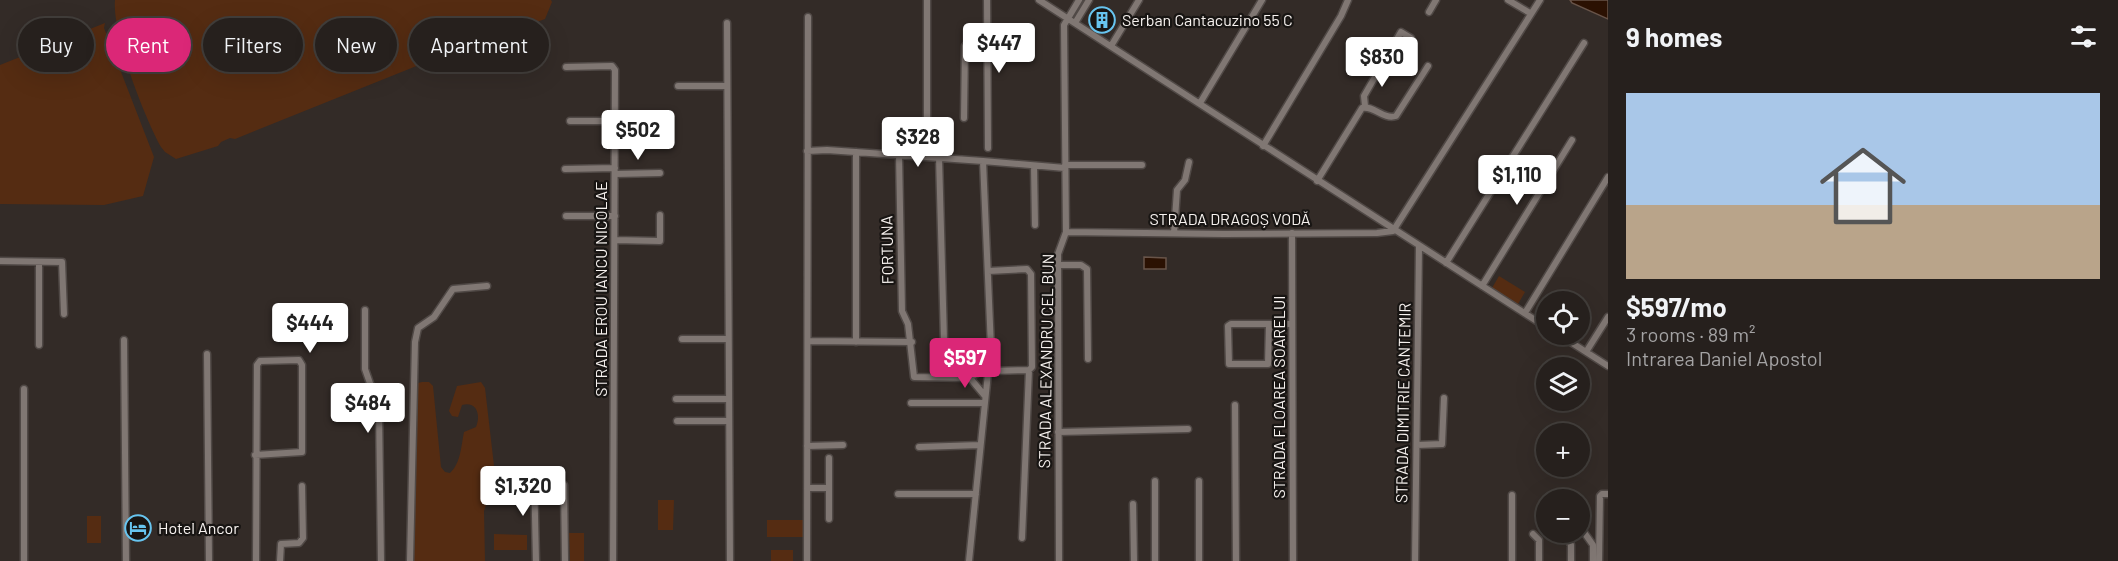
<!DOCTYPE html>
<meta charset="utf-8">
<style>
:root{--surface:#26201d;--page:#322d2a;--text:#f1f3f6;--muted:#a4a3a4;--line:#423e3b;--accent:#db2777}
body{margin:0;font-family:Barlow,sans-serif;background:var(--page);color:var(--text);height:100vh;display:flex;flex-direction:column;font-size:22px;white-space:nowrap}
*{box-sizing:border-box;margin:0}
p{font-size:20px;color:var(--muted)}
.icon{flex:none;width:33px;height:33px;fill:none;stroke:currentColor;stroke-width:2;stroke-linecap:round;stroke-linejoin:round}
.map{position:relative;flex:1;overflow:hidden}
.sheet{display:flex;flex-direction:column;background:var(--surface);width:510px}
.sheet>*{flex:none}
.guide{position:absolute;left:18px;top:18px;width:570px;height:54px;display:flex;gap:12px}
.fabs{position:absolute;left:1536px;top:291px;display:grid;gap:12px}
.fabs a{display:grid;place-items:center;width:54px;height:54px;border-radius:50%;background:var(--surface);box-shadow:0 6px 24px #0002,0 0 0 2px var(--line);font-size:30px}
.price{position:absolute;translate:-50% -51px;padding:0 14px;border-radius:6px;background:#fff;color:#222;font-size:20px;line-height:39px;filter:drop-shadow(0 2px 3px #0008)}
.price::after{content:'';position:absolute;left:50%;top:36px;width:18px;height:14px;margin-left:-9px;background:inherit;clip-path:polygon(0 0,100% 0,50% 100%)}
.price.current{background:var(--accent);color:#fff}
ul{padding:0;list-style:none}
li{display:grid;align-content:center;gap:12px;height:318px;padding:0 18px}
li+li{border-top:2px solid var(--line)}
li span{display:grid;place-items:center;height:186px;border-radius:0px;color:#555}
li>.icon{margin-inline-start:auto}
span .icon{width:108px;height:108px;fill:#fffc;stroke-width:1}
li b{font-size:26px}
h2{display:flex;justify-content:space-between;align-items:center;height:72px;padding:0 18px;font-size:26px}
.pill{padding:0 21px;border-radius:27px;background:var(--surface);box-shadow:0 6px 24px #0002,0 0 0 2px var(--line);font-size:21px;line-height:54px}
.pill.current{background:var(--accent);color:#fff}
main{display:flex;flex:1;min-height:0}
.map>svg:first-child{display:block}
</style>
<main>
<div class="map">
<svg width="1608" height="561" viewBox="0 0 1608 561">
<rect width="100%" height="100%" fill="#332b27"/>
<!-- green -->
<path fill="#552c12" d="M115 0H551L552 2 545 19 432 60 429 59 420 62 419 65 235 139 230 138 221 142 218 146 176 159 165 152 161 147C144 116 112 34 115 0Z
M105 23 104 28 154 157 143 196 104 205 0 204V65Z
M1499 276 1525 292 1518 304 1492 288Z
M422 382H429L433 386 441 467 445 472 450 473C461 463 461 446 464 432L476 427C481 415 477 401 462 405L458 417 452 416 449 411 457 386 481 382 485 388 496 483 491 491 484 511 485 561H412L416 388 418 383Z
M658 500H674L673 530H658Z
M87 516H101V543H87Z
M767 520H805V537H767Z
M569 533H584V561H570Z
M494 534 527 535V550H494Z
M771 550H793V561H771Z"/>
<!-- water -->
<path fill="#2b1102" stroke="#685449" stroke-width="1.5" d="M1570 0H1608V19L1572 3Z
M1144 257 1166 258V269H1144Z"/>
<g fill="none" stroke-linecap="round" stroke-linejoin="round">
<!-- street casing -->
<g stroke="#504946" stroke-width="9">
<path id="street" d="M987 0 988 148
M1039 0C1208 109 1377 219 1546 327
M1508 0 1530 13
M1429 12 1436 0
M727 23 730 561
M1075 23 1089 0
M1111 46 1139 0
M566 67 612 66 615 70 613 561
M678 86H727
M1200 103 1262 0
M1365 106 1364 96 1401 32 1411 38 1398 60 1387 55
M964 118 965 46 969 42 987 43
M570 121H615
M927 125V0
M615 133 661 134
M1263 146 1341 16 1348 0
M807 151 827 150 983 161 992 371
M899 155 902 311 908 324 914 377 970 378 979 372 988 373 992 371 1029 370 1032 367 1031 274 1027 269 988 271
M939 157 945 377
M983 161 1065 168
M1065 165H1142
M1034 166 1035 225
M565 169 615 168
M615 174 660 173
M1317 181 1362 108C1374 105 1383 120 1396 116L1428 66
M566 216H615
M1066 232 1224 234 1377 233 1393 231 1540 0
M1174 233 1177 190 1185 180 1189 162
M1292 233 1293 561
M615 240 660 241V215
M0 261 62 262 64 314
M1446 263 1584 43
M1058 265H1081L1087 269 1088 359
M1482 286 1572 140
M365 310V369L379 409 381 561
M1525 313 1608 177
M1269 324 1268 364H1229L1228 326 1231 324H1292
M1558 334 1608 366
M682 339H728
M124 340 126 561
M809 341 912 342
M856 342V152
M39 345V262
M1586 352 1608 317
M207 354 209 561
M970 378 985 396
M24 389V561
M676 399H729
M911 403H985
M1235 405 1236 561
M677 421H729
M1058 432 1188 429
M1417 445 1442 444 1444 398
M807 446 843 445
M919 447 980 445
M255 455 302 452V365L299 360 260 361 257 365 256 561
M534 471 536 561
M1199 481V561
M564 485 565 561
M807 488H829
M898 494H976
M1133 504 1134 561
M829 519V458
M1581 528 1593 545V561
M1565 532 1571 545V561
M1533 534 1539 540V561
M1022 538 1029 370
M280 561 281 544 299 543 303 538 302 486
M410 561 415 342 418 328 434 317 453 289 487 286
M807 561 808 17
M969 561 988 373
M1059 561 1058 254 1066 232 1064 25 1079 0
M1155 561V481
M1415 561 1419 246
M1512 561V495
M1599 561 1600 496 1602 494H1608"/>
</g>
<!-- street -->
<use href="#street" stroke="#807773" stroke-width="6"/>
</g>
<!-- icons -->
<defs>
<g id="building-ring" transform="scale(1.35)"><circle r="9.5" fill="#181513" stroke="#67c4ef" stroke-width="1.5"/><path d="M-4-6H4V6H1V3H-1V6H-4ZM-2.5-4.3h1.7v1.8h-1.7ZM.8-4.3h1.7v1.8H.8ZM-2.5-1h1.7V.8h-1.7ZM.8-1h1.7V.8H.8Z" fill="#67c4ef"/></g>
<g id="hotel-ring" transform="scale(1.35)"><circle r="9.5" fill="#181513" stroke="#67c4ef" stroke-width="1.5"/><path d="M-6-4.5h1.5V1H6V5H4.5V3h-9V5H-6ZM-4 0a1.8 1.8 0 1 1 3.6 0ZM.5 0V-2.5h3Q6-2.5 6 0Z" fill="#67c4ef"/></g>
</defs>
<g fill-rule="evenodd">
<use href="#building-ring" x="1102" y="20"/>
<use href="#hotel-ring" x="138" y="528"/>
</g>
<g text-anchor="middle" stroke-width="4.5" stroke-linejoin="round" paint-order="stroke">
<!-- poi labels -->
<g font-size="16" fill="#f7f2ef" stroke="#181513" text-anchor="start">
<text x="1122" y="26">Serban Cantacuzino 55 C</text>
<text x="158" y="534">Hotel Ancor</text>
</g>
<!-- street labels -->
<g font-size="16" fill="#f7f2ef" stroke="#181513">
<text x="1230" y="225">STRADA DRAGOȘ VODĂ</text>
<text transform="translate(887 250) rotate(-91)" y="6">FORTUNA</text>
<text transform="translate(601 289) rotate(-90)" y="6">STRADA EROU IANCU NICOLAE</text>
<text transform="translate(1046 361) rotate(-89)" y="6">STRADA ALEXANDRU CEL BUN</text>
<text transform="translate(1279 397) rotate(-90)" y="6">STRADA FLOAREA SOARELUI</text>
<text transform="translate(1403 403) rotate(-89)" y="6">STRADA DIMITRIE CANTEMIR</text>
</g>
</g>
</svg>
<div class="fabs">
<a><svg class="icon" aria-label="locate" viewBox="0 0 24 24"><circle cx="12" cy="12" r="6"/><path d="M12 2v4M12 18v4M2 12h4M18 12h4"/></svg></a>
<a><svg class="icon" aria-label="layers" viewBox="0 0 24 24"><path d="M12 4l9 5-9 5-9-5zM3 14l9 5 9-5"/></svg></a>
<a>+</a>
<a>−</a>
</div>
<b class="price" style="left:999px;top:74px">$447</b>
<b class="price" style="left:1382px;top:88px">$830</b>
<b class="price" style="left:638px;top:161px">$502</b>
<b class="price" style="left:918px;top:168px">$328</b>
<b class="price" style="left:1517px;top:206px">$1,110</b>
<b class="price" style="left:310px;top:354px">$444</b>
<b class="price current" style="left:965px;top:389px">$597</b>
<b class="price" style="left:368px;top:434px">$484</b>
<b class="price" style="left:523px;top:517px">$1,320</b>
<div class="guide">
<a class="pill">Buy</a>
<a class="pill current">Rent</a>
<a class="pill">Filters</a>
<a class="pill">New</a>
<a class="pill">Apartment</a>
</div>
</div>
<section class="sheet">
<h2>9 homes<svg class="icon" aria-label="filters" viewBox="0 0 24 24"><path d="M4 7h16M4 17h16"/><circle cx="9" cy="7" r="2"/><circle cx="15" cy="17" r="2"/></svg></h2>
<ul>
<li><span style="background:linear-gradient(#a9c7e8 60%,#b9a48a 0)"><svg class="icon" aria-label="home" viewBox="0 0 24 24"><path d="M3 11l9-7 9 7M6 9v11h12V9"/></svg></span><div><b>$597/mo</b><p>3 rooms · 89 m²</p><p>Intrarea Daniel Apostol</p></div></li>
</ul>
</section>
</main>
